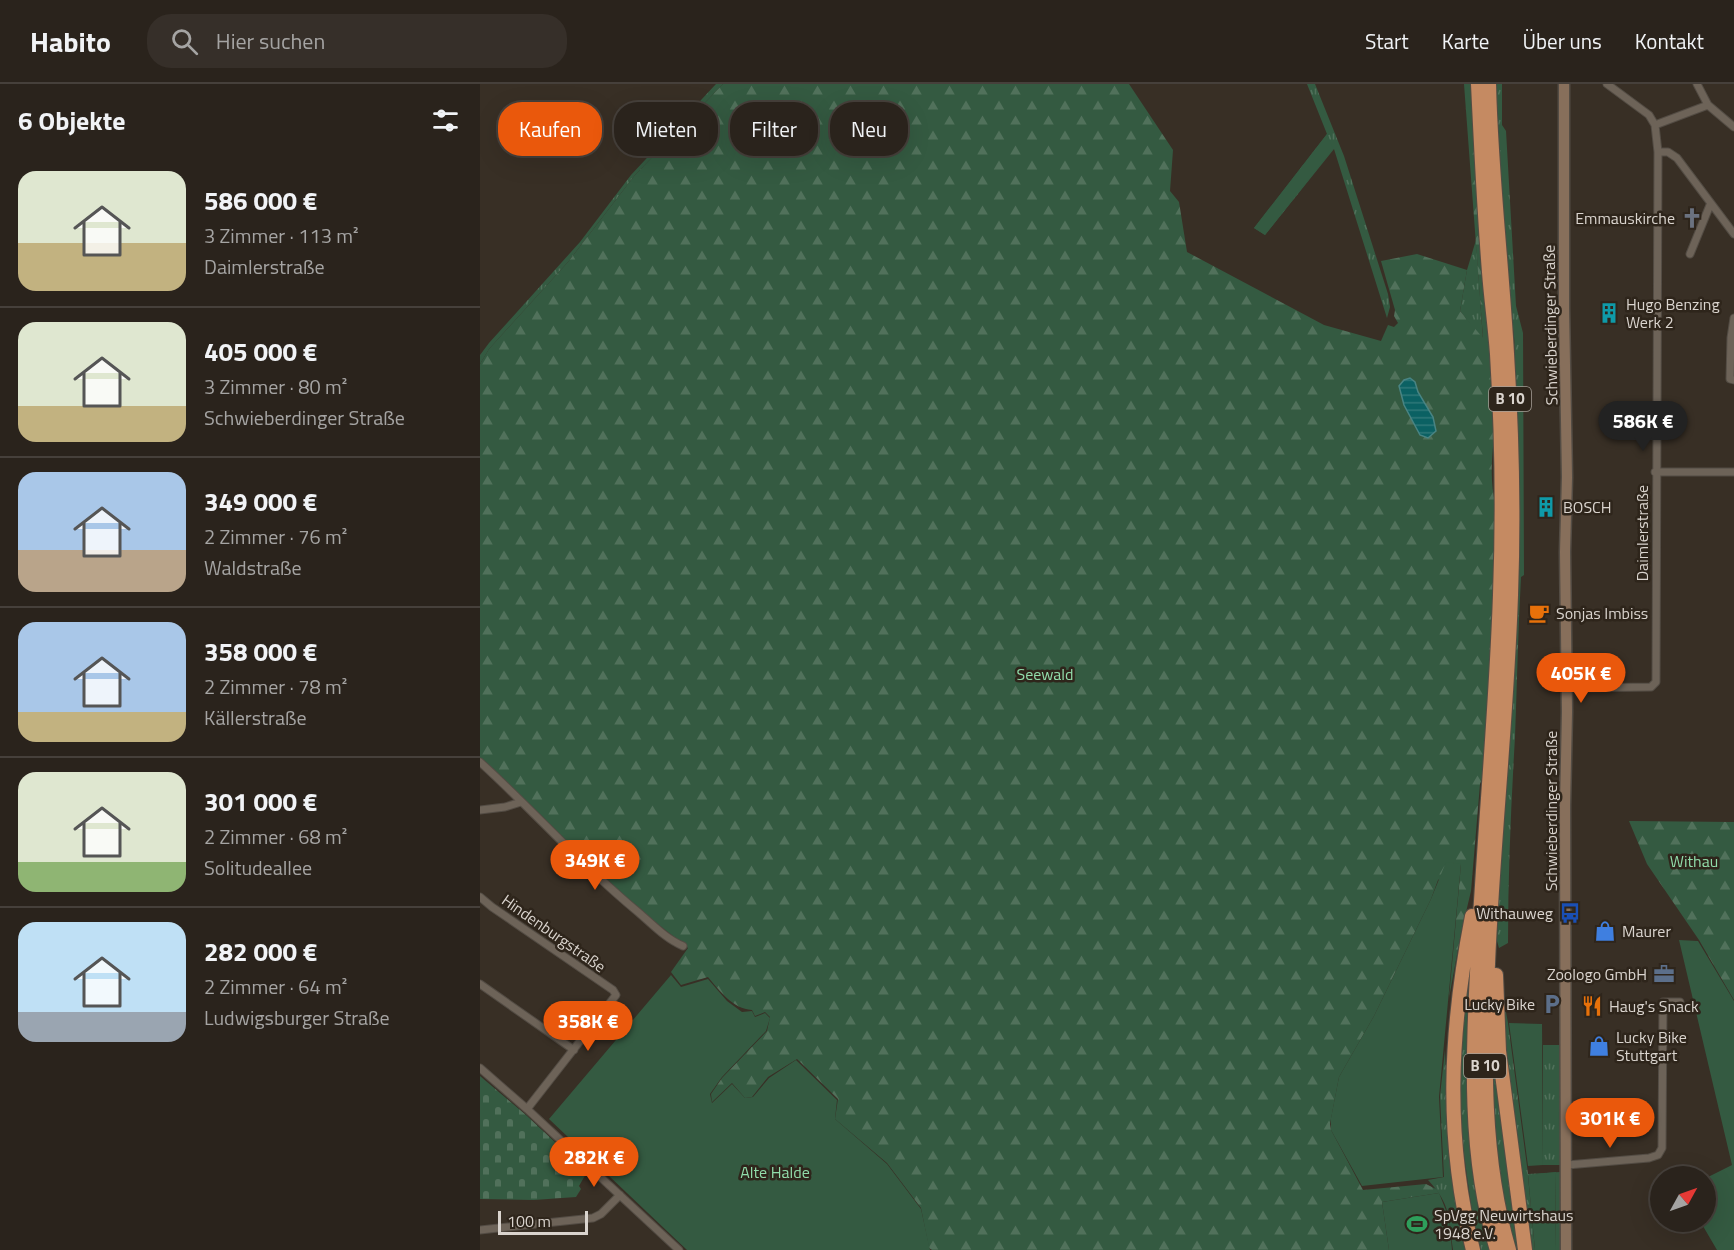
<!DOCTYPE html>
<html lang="de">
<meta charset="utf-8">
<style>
:root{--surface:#2a231c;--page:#362f29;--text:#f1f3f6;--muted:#a5a4a3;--line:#46403b;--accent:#ea580c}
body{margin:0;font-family:"Titillium Web",sans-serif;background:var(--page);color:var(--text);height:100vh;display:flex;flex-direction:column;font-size:22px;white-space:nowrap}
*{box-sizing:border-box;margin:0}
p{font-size:20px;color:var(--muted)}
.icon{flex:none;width:33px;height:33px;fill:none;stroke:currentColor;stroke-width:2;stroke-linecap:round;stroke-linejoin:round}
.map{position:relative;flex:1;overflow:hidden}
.panel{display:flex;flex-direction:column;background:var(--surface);width:480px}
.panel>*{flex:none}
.guide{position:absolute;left:18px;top:18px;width:570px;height:54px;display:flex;gap:12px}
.needle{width:39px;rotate:50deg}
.buttons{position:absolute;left:1170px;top:1082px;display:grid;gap:12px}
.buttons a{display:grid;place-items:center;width:66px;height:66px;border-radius:50%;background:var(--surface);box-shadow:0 6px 24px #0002,0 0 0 2px var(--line);font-size:30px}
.scale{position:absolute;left:18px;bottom:15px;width:90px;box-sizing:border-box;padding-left:6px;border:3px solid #dad4ce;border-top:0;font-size:16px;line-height:21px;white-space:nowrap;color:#dad4ce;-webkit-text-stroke:4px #2e251b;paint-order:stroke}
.price{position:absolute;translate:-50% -51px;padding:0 14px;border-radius:21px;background:var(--accent);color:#fff;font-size:20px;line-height:39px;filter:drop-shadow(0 2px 3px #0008)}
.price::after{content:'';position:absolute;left:50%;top:36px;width:18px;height:14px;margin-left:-9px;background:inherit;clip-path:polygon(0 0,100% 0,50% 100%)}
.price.active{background:#222;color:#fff}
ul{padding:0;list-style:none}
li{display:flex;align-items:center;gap:18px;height:150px;padding:0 18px}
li+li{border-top:2px solid var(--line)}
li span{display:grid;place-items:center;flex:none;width:168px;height:120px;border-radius:18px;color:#555}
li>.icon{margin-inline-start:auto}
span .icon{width:72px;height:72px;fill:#fffc;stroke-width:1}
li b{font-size:26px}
h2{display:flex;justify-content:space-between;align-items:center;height:72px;padding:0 18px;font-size:26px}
.tag{padding:0 21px;border-radius:24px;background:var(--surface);box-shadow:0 6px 24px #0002,0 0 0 2px var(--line);font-size:21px;line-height:54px}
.tag.active{background:var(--accent);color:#fff}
header{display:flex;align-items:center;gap:36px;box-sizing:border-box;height:84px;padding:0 30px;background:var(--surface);border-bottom:2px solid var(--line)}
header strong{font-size:28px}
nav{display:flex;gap:33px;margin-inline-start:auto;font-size:21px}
.search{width:420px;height:54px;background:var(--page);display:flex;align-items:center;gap:15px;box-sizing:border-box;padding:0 21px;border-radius:24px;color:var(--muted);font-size:22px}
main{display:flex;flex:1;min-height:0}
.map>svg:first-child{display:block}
</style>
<header>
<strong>Habito</strong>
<div class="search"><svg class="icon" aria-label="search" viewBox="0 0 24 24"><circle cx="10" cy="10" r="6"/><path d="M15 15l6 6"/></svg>Hier suchen</div>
<nav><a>Start</a><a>Karte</a><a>Über uns</a><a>Kontakt</a></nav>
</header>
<main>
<section class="panel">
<h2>6 Objekte<svg class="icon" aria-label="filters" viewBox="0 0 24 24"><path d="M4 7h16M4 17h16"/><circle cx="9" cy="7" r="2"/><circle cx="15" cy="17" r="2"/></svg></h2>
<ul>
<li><span style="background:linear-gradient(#dfe7d0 60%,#c2b280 0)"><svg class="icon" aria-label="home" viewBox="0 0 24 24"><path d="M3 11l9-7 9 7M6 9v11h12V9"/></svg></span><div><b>586 000 €</b><p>3 Zimmer · 113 m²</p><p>Daimlerstraße</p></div></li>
<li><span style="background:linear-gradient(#dfe7d0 70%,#c2b280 0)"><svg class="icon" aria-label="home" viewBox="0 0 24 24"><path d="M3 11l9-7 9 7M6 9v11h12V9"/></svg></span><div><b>405 000 €</b><p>3 Zimmer · 80 m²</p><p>Schwieberdinger Straße</p></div></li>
<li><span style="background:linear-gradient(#a9c7e8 65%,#b9a48a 0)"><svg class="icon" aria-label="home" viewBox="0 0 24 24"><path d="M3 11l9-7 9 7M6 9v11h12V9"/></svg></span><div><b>349 000 €</b><p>2 Zimmer · 76 m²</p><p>Waldstraße</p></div></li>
<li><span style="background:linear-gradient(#a9c7e8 75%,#c2b280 0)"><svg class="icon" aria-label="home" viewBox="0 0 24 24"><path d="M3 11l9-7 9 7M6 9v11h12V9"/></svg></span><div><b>358 000 €</b><p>2 Zimmer · 78 m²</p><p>Källerstraße</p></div></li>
<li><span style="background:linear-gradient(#dfe7d0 75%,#8fb573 0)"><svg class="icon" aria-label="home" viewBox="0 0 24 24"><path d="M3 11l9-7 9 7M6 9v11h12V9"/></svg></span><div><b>301 000 €</b><p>2 Zimmer · 68 m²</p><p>Solitudeallee</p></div></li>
<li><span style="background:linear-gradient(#bfe0f5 75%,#9aa5b1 0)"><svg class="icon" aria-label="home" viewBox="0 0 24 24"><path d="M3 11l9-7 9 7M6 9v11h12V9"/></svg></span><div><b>282 000 €</b><p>2 Zimmer · 64 m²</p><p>Ludwigsburger Straße</p></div></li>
</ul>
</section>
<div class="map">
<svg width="1254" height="1166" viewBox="0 0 1254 1166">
<defs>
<pattern id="grass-tufts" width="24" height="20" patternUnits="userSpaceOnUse" patternTransform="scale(1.5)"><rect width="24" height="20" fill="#345a41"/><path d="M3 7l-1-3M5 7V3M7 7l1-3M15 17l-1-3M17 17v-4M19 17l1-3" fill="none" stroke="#51715b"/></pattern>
<pattern id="forest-firs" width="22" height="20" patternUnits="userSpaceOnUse" patternTransform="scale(1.5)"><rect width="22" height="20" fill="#345a41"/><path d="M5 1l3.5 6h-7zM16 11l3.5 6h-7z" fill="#51715b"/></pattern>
<pattern id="cemetery-stones" width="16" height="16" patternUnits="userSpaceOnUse" patternTransform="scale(1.5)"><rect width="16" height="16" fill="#345a41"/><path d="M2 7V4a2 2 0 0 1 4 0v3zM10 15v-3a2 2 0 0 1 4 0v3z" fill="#51715b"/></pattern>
<pattern id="water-rules" width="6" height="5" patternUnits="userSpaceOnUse" patternTransform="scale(1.5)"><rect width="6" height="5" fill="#0b6163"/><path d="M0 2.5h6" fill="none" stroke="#2e7778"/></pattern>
</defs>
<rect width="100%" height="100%" fill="#382f25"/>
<!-- grass -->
<path fill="url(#grass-tufts)" d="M236 0H243L155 91 88 178 9 265 0 280V271L9 259 100 158 151 91Z
M827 0H835L864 72 908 210 910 223 907 234 854 65 785 151 774 144 847 50Z
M1015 0H1022V41L1026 47 1036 222 1043 249 1044 491 1041 493C1038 546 1037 600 1035 653 1031 722 1028 790 1028 859L1019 864 1017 857 1018 816 1031 647 1032 300C1035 276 1037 252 1029 229L1017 64Z
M996 156 1003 256 980 227 987 186Z
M989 871 987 999 998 1125 1012 1166H1001L994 1142 981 1049 980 939Z
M1008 914 1040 1166H1036L1020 1110 1011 1043Z
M1024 917 1028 939 1048 1090 1080 1088 1082 1166H1075L1076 1089 1048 1092 1055 1166H1049L1020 938Z
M1063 961H1081V1081H1063Z
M965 966 971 1092 988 1166H973C969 1135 971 1120 948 1096L964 1093 960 1012Z"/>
<!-- forest -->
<path fill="url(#forest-firs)" d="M243 0H649L693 66 690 107 699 118 707 168 844 241 901 257 908 241 914 243 918 239 914 232 915 226 901 177 937 170 987 186 980 227 1003 254 984 0H993L1015 344C1012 371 1009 396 1016 422L1015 512 1004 690 1000 700 991 807 981 849 969 914 981 780 958 796 951 815 894 932 859 993 850 1040 851 1046 883 1106 946 1100 956 1105 959 1109 902 1118 909 1166H452L449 1164 441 1124 407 1079 355 1035 358 1015 317 975 288 993 272 1013 265 1014 252 999 232 1018 231 1010 242 994 287 947 290 933 285 928 275 932 272 926C253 925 240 907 228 893L201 901 191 888 208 864 144 813 0 675V280L9 265 88 178 155 91Z
M1149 737 1254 738V916L1219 856 1167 780Z"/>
<!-- cemetery -->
<path fill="url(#cemetery-stones)" d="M0 992 46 1031 107 1088 99 1102 101 1105 96 1113 54 1116 0 1115Z"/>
<!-- garden -->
<path fill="#345a41" d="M847 50 853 65 785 151 774 144Z
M966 778 981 780 959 1013 963 1093 882 1102 851 1046V1034L859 993 894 932 951 815Z
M1199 856 1218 857 1254 917V1166H1237L1220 1137H1226V1094L1252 1081Z
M191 891 201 903 228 895 247 917 262 928 272 927 275 933 285 929 290 934 286 947 242 993 230 1010 232 1019 252 1000 265 1014 273 1013 289 994 316 976 357 1016 355 1035 407 1080 441 1125 450 1166H207L69 1035Z
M1029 939 1062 940 1063 1081 1048 1082Z
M1076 1088 1075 1166H1055L1048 1091Z
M959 1109 969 1134 972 1166H909L902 1118Z"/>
<!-- water -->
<path fill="url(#water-rules)" stroke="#498483" stroke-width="1.5" d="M930 294 935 298 938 308 953 333 956 347 948 354 940 351 924 321 919 302 924 296Z"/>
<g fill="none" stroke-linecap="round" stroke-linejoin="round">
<!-- street casing -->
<g stroke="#534c44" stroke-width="9">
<path id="street" d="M1217 0 1228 21 1254 43
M1175 41 1228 21
M1178 68H1188L1197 74 1254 150
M1210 170 1230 121
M1254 234 1251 254 1250 295 1254 296
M1175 388H1254
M1087 604 1171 603 1176 598 1178 68 1175 41 1169 31 1127 0
M0 678C54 727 102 782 158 828 172 840 186 855 203 862
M0 726 25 723 41 718
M0 813 12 823 133 906 136 911 47 1025
M0 900 94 966
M0 984 47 1025 199 1166
M1087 1081 1169 1074 1178 1071 1182 1064 1183 918H1200
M0 1146 113 1134 121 1130 140 1111"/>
</g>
<!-- secondary casing -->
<g stroke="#534c44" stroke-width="13">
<path id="secondary" d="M1084 0V224L1087 393 1085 468 1087 628 1085 722 1086 1166"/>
</g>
<!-- highway casing -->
<g stroke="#534c44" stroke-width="16">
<path id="highway" d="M998 0C1001 63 1004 125 1009 188 1011 215 1015 242 1017 270 1022 350 1023 430 1020 511 1016 630 1004 749 998 869 993 967 987 1071 1017 1166
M1009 0C1011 90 1022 180 1027 270 1032 350 1034 430 1031 511 1027 634 1013 757 1008 880 1004 975 1002 1074 1029 1166
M992 832C970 945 964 1053 993 1166
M1016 891 1019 967 1045 1166"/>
</g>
<!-- street -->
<use href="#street" stroke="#6d6358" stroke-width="7"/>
<!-- secondary -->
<use href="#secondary" stroke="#876f5b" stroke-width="10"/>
<!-- highway -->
<use href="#highway" stroke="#c58a62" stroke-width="14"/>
</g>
<!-- icons -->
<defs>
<g id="church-bare" transform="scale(1.62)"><path d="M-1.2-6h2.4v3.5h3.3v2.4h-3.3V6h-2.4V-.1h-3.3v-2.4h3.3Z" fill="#6b7280" stroke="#2e251b" stroke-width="2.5" paint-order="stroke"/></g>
<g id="building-bare" transform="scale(1.62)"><path d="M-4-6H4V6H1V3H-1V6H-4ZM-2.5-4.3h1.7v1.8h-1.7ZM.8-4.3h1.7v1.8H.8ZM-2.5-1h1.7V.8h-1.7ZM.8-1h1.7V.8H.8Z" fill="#0f9aa8" stroke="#2e251b" stroke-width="2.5" paint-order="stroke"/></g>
<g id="cafe-bare" transform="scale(1.62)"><path d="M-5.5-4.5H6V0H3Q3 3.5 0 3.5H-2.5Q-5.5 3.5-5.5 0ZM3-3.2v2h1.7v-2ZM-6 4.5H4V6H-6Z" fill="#e8710a" stroke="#2e251b" stroke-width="2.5" paint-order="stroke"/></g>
<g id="bus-bare" transform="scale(1.62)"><path d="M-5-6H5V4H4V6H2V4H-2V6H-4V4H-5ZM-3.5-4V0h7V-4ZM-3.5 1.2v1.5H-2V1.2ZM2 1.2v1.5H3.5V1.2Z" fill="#1a4fb4" stroke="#2e251b" stroke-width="2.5" paint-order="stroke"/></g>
<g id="shop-bare" transform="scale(1.62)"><path d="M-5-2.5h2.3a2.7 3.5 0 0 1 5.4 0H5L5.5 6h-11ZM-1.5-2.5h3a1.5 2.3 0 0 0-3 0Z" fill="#3f7fe0" stroke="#2e251b" stroke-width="2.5" paint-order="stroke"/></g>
<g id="office-bare" transform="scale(1.62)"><path d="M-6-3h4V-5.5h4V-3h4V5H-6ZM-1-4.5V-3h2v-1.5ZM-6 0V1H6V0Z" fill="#5c6f8a" stroke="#2e251b" stroke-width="2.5" paint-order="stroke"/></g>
<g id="parking-bare" transform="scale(1.62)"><path d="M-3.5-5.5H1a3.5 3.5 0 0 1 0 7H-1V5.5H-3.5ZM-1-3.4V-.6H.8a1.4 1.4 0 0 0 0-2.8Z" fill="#5c6f8a" stroke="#2e251b" stroke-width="2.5" paint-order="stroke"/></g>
<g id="restaurant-bare" transform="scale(1.62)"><path d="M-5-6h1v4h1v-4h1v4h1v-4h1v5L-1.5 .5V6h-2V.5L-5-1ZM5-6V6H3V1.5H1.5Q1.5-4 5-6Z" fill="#e8710a" stroke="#2e251b" stroke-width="2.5" paint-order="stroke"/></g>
<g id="stadium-bare" transform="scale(1.62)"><path d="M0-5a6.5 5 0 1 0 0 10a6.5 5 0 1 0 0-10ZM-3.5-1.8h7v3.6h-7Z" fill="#2e9e5b" stroke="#2e251b" stroke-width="2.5" paint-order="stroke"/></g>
</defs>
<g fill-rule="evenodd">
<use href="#church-bare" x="1212" y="134"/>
<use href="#building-bare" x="1129" y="229"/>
<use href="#building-bare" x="1066" y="423"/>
<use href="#cafe-bare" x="1059" y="529"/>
<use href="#bus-bare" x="1090" y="829"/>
<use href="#shop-bare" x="1125" y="847"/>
<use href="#office-bare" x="1184" y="890"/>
<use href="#parking-bare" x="1072" y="920"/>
<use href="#restaurant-bare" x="1112" y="922"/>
<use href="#shop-bare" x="1119" y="962"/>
<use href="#stadium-bare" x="937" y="1140"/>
</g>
<g text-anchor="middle" stroke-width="5" stroke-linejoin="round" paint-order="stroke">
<!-- shield labels -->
<g fill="#2e251b" stroke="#a6a098" stroke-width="1.5">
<rect x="1009" y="303" width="42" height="24" rx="4.5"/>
<rect x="984" y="970" width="42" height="24" rx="4.5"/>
</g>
<g font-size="15" font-weight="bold" fill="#dad4ce">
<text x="1030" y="320">B 10</text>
<text x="1005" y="987">B 10</text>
</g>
<!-- poi labels -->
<g font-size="16" fill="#dad4ce" stroke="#2e251b" text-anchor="start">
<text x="1195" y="140" text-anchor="end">Emmauskirche</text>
<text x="1146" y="226">Hugo Benzing<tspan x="1146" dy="18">Werk 2</tspan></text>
<text x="1083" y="429">BOSCH</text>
<text x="1076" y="535">Sonjas Imbiss</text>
<text x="1073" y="835" text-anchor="end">Withauweg</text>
<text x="1142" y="853">Maurer</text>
<text x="1167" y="896" text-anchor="end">Zoologo GmbH</text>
<text x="1055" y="926" text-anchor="end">Lucky Bike</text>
<text x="1129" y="928">Haug's Snack</text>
<text x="1136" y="959">Lucky Bike<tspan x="1136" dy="18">Stuttgart</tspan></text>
<text x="954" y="1137">SpVgg Neuwirtshaus<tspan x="954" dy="18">1948 e.V.</tspan></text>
</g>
<!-- street labels -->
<g font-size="16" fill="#dad4ce" stroke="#2e251b">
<text transform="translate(1070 241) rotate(-91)" y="6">Schwieberdinger Straße</text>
<text transform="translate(1162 449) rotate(-90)" y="6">Daimlerstraße</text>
<text transform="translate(1071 727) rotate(-90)" y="6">Schwieberdinger Straße</text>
<text transform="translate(74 849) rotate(35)" y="6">Hindenburgstraße</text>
</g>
<!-- park labels -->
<g font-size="16" fill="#91dcaa" stroke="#2e251b">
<text x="565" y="596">Seewald</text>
<text x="1214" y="783">Withau</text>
<text x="295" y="1094">Alte Halde</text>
</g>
</g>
</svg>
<div class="buttons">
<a><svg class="needle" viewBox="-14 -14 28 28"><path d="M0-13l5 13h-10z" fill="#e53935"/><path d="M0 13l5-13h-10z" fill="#a5a4a3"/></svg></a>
</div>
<div class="scale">100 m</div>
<b class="price active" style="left:1163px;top:368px">586K €</b>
<b class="price" style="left:1101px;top:620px">405K €</b>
<b class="price" style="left:115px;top:807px">349K €</b>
<b class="price" style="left:108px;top:968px">358K €</b>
<b class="price" style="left:1130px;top:1065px">301K €</b>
<b class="price" style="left:114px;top:1104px">282K €</b>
<div class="guide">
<a class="tag active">Kaufen</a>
<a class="tag">Mieten</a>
<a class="tag">Filter</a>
<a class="tag">Neu</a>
</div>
</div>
</main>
